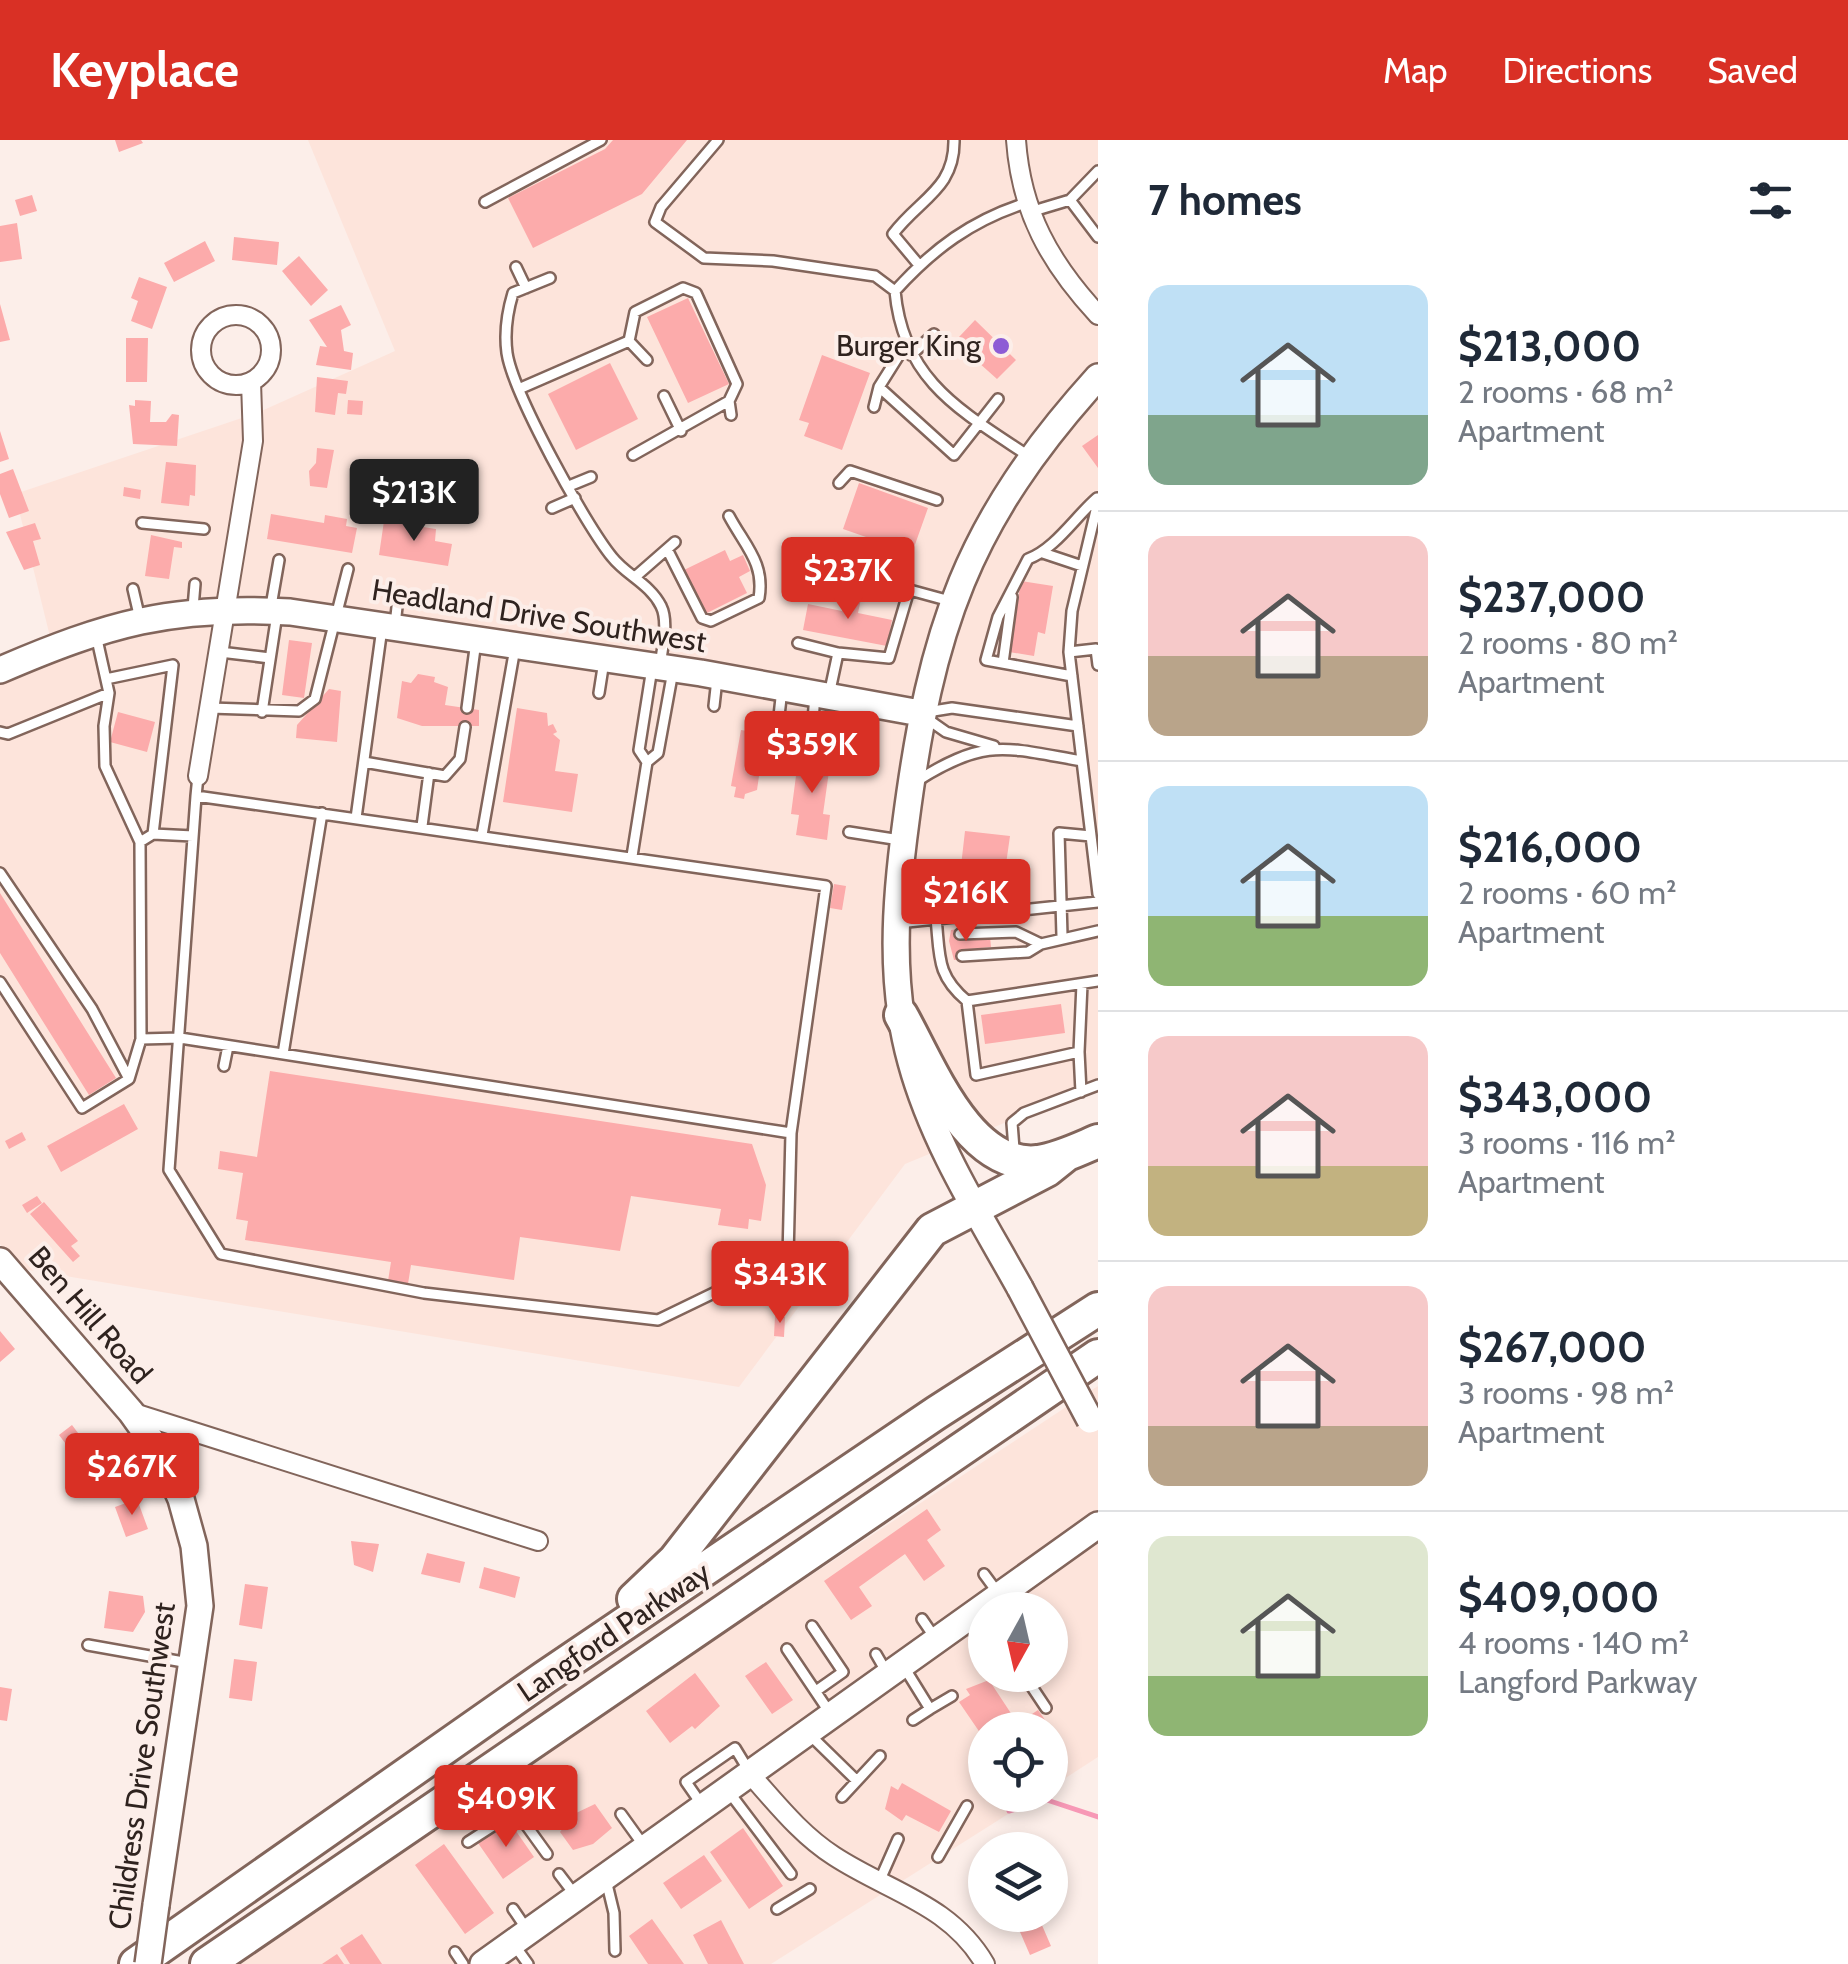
<!DOCTYPE html>
<meta charset="utf-8">
<style>
:root{--surface:#fff;--page:#f6f6f7;--text:#1f2937;--muted:#747a83;--line:#e0e1e3;--accent:#d93025}
body{margin:0;font-family:Cabin,sans-serif;background:var(--page);color:var(--text);height:100vh;display:flex;flex-direction:column;font-size:38px;white-space:nowrap}
*{box-sizing:border-box;margin:0}
p{font-size:32px;color:var(--muted)}
.icon{flex:none;width:55px;height:55px;fill:none;stroke:currentColor;stroke-width:2;stroke-linecap:round;stroke-linejoin:round}
.map{position:relative;flex:1;overflow:hidden}
.sheet{display:flex;flex-direction:column;background:var(--surface);width:750px}
.sheet>*{flex:none}
.needle{width:65px;rotate:188deg}
.buttons{position:absolute;left:968px;top:1452px;display:grid;gap:20px}
.buttons a{display:grid;place-items:center;width:100px;height:100px;border-radius:50%;background:var(--surface);box-shadow:0 5px 15px #0003;font-size:50px}
.price{position:absolute;translate:-50% -85px;padding:0 22px;border-radius:10px;background:var(--accent);color:#fff;font-size:32px;line-height:65px;filter:drop-shadow(0 2px 5px #0008)}
.price::after{content:'';position:absolute;left:50%;top:60px;width:30px;height:22px;margin-left:-15px;background:inherit;clip-path:polygon(0 0,100% 0,50% 100%)}
.price.on{background:#222;color:#fff}
ul{padding:0;list-style:none}
li{display:flex;align-items:center;gap:30px;height:250px;padding:0 50px}
li+li{border-top:2px solid var(--line)}
li span{display:grid;place-items:center;flex:none;width:280px;height:200px;border-radius:20px;color:#555}
li>.icon{margin-inline-start:auto}
span .icon{width:120px;height:120px;fill:#fffc;stroke-width:1}
li b{font-size:42px}
h2{display:flex;justify-content:space-between;align-items:center;height:120px;padding:0 50px;font-size:42px}
header{display:flex;align-items:center;gap:60px;box-sizing:border-box;height:140px;padding:0 50px;background:var(--accent);color:#fff}
header strong{font-size:48px}
nav{display:flex;gap:55px;margin-inline-start:auto;font-size:35px}
main{display:flex;flex:1;min-height:0}
.map>svg:first-child{display:block}
</style>
<header>
<strong>Keyplace</strong>
<nav><a>Map</a><a>Directions</a><a>Saved</a></nav>
</header>
<main>
<div class="map">
<svg width="1098" height="1824" viewBox="0 0 1098 1824">
<rect width="100%" height="100%" fill="#fceee9"/>
<!-- built -->
<path fill="#fde4db" fill-rule="evenodd" d="M308 0H1098V944L905 1024 739 1247 17 1128 0 1104V525L53 509 15 354 257 273 395 211Z
M1098 1246V1617L1050 1648V1590H985V1655H1038L771 1824H232L411 1699ZM985 1470H1050V1535H985Z"/>
<g fill="none" stroke-linecap="round" stroke-linejoin="round">
<!-- stream -->
<path stroke="#f798b6" stroke-width="5" d="M1009 1671 1047 1660 1098 1677"/>
</g>
<!-- building -->
<path fill="#fcabab" d="M115 0H141L143 3 119 12Z
M613 0H687L642 54 533 108 508 58 605 9Z
M32 55 37 71 20 76 15 60Z
M17 83 22 119 0 122V86Z
M234 97 279 102 277 125 232 120Z
M205 101 215 121 174 142 164 123Z
M299 116 328 150 311 166 282 131Z
M139 137 167 147 152 189 131 181 138 161 131 158Z
M688 158 729 244 688 263 647 177Z
M0 164 10 200 0 202Z
M341 165 351 185 341 190 344 211 353 213 351 230 316 225 320 206 327 207 309 180Z
M975 180 1016 220 997 239 969 214 972 210 959 197Z
M126 198H148L147 242H126Z
M822 215 870 233 842 310 804 296 809 283 799 280Z
M610 223 638 279 576 310 548 254Z
M317 237 348 241 346 254 338 253 335 275 315 272Z
M135 260 151 261 150 282H166L172 274 179 275 177 306 133 304 129 265 135 266Z
M348 260 363 261 362 275 347 274Z
M0 291 9 319 0 322Z
M1098 295V328L1082 306Z
M317 308 334 310 327 348 310 346 309 331 316 323Z
M166 322 196 325 195 356 190 355 189 366 161 363Z
M13 329 29 371 9 378 0 354V334Z
M859 343 928 368 912 413 843 389Z
M124 347 141 350 140 359 123 356Z
M271 374 324 383 325 375 347 379 346 386 357 388 352 413 267 399Z
M384 381 436 389 435 401 452 404 448 426 379 415Z
M35 383 41 399 33 401 40 425 24 430 6 392Z
M151 395 182 402V408L174 407 169 439 145 436Z
M822 405 847 410 845 424 820 420Z
M725 410 730 421 743 415 750 431 739 437 747 453 705 474 684 430Z
M1021 441 1053 446 1045 494 1038 492 1034 516 1009 512Z
M845 451 862 454 858 473 892 480 887 506 803 490 808 464 842 471Z
M289 500 312 503 304 558 282 555Z
M418 534 435 537 434 542 448 547 445 565 479 570V586H422L397 578 402 541 411 543Z
M329 549 341 551 337 602 296 598 297 585Z
M517 568 547 573 548 586 553 584 557 592 553 594 560 600 555 631 578 634 572 672 503 662Z
M118 572 155 582 147 612 110 602Z
M741 590 765 594 757 650 745 654 744 659 734 657 736 647 731 646Z
M799 613 831 617 823 674 830 675 827 700 796 695 799 675 791 674Z
M965 691 1010 696 1005 731 961 726Z
M834 744 846 746 842 770 830 768Z
M0 753 116 938 89 955 0 813Z
M959 789 960 799 990 796 991 807 962 810 963 819 954 820 949 801 951 790Z
M1061 864 1065 893 985 904 981 875Z
M270 931 752 1004 766 1045 761 1081 749 1079 748 1089 718 1085 721 1069 631 1056 620 1111 520 1097 514 1140 411 1125 408 1144 388 1141 391 1122 245 1100 248 1081 236 1079 243 1033 218 1029 220 1011 257 1017Z
M124 964 138 989 61 1032 47 1006Z
M22 992 26 1000 9 1009 5 1001Z
M37 1056 42 1063 27 1073 22 1065Z
M44 1062 78 1101 71 1106 80 1116 73 1122 30 1074Z
M775 1176 785 1177 784 1197 774 1196Z
M0 1191 15 1209 0 1222Z
M72 1285 97 1318 84 1328 59 1295Z
M137 1359 148 1389 126 1397 115 1367Z
M927 1369 941 1390 927 1400 945 1426 924 1441 905 1414 859 1447 872 1466 851 1480 824 1441Z
M351 1401 379 1404 373 1432 354 1425Z
M427 1413 465 1422 460 1443 421 1434Z
M484 1427 520 1437 515 1458 479 1448Z
M245 1444 268 1447 262 1489 239 1485Z
M109 1451 143 1456 145 1472 133 1492 104 1488Z
M234 1519 257 1522 252 1561 229 1558Z
M766 1522 793 1560 772 1574 745 1536Z
M695 1533 720 1566 695 1589 692 1586 670 1603 646 1571Z
M989 1540 1022 1590H985V1600L959 1562 970 1555 966 1549Z
M0 1547 12 1549 7 1581 0 1580Z
M1038 1570 1055 1594 1050 1597V1590H1030L1023 1580Z
M902 1643 951 1671 939 1692 906 1675 902 1681 885 1669 891 1646 898 1650Z
M595 1664 612 1688 593 1704 573 1710 560 1692 574 1674Z
M509 1681 534 1717 503 1739 478 1703Z
M743 1688 783 1746 749 1769 710 1712Z
M444 1704 494 1773 465 1794 415 1725Z
M704 1715 722 1741 681 1769 663 1743Z
M1038 1776 1051 1806 1030 1815 1017 1785Z
M652 1779 684 1824H648L629 1796Z
M721 1780 744 1824H708L693 1795Z
M362 1794 382 1824H350L340 1808Z
M337 1814 344 1824H322Z"/>
<g fill="none" stroke-linecap="round" stroke-linejoin="round">
<!-- lane casing -->
<g stroke="#82655b" stroke-width="14">
<path id="lane" d="M718 0 661 67 655 82 704 118 773 121 875 136 895 151C903 241 961 271 1030 317
M1070 60 1098 97
M485 62 601 0
M1030 72 1070 60 1098 31
M919 125 893 94C919 59 955 49 954 0
M516 127 526 148
M550 138 513 153C507 173 504 191 507 213 513 253 585 384 612 417 626 435 650 444 661 466 669 482 662 509 660 526
M895 151C933 109 972 80 1026 63
M629 201 647 220
M911 215 934 194
M879 247 954 315 998 259
M521 248 629 201 635 172 683 148 696 153 737 244 729 261 731 275
M664 256 681 291
M874 267 879 247 906 204
M633 315 729 261
M839 343 850 331 937 360
M569 346 591 337
M1098 362 1072 471 1069 512 1098 754
M552 368 575 358
M142 383 204 389
M667 409 702 478 711 481 759 458C765 423 745 406 729 376
M1043 413 1082 426
M635 437 675 402
M895 446 950 461
M133 449 140 479
M271 466 279 420
M193 468 195 444
M395 485 398 458
M96 495 109 553 104 586 105 626 140 702
M798 503 838 513 889 518 909 450
M220 512 270 518
M1069 512 1096 509 1098 525
M1003 523 1012 457
M1072 536 986 520 998 477 1028 419C1055 409 1075 377 1097 358
M106 539 173 525 153 694
M599 553 604 521
M829 555 838 513
M714 566 717 539
M210 568 299 571 315 559 348 429
M467 568 476 501
M262 572 277 474
M927 572 952 568 1078 586
M779 576 782 549
M926 578 946 592 994 606
M0 592 8 594 109 553
M811 603 815 556
M364 622 445 636 460 619 465 587
M647 622 658 613 673 531
M917 641C986 597 1006 608 1082 621
M196 656 169 1030 221 1114 424 1153 658 1180 788 1117 791 993 826 746 196 656 198 636
M356 678 382 488
M422 686 429 633
M849 692 900 700
M482 695 515 508
M193 696 153 694 140 702 141 899 180 898 791 993
M632 716 647 622 639 610 652 528
M0 733 92 869 129 939
M936 778C940 816 936 835 967 861L976 935 1079 912 1081 952
M898 783 1098 762
M960 794 1016 792 1041 804 1098 791
M1062 796 1059 693 1091 696
M962 816 1028 812 1041 804
M0 842 82 968 129 939 141 899
M967 861 1098 841
M1079 912 1082 844
M283 914 322 673
M224 926 228 906
M1014 1009 1012 983 1024 973 1098 945
M984 1434 998 1453
M922 1479 935 1498
M967 1482 985 1508
M812 1486 843 1532 816 1551
M88 1505 189 1523
M787 1509 830 1573
M876 1514 887 1533
M904 1527 930 1569 913 1580
M1024 1535 1046 1568
M930 1569 952 1556
M811 1596 855 1639
M729 1652 791 1734
M842 1657 880 1616
M702 1665 686 1642 735 1608 749 1631
M621 1674 644 1706
M468 1702 516 1671 547 1714
M938 1717 967 1666
M559 1734 575 1755
M606 1740 614 1773 615 1811
M879 1742 898 1699
M513 1769 528 1791
M777 1769 810 1749
M515 1806 528 1824
M455 1812 463 1824"/>
</g>
<!-- street casing -->
<g stroke="#82655b" stroke-width="22">
<path id="street" d="M1016 0C1021 72 1050 123 1098 175
M201 210a35 35 0 1 1 70 0a35 35 0 1 1-70 0Z
M198 636 253 301 251 242
M131 1272 538 1401
M750 1634C776 1663 801 1695 834 1716 889 1752 950 1764 985 1824"/>
</g>
<!-- secondary casing -->
<g stroke="#82655b" stroke-width="30">
<path id="secondary" d="M0 530C107 484 172 465 290 472L701 533 920 573
M0 1121 131 1272 161 1314 181 1359 194 1406 200 1466 156 1765
M1020 1148C980 1076 933 1003 911 922 889 843 895 762 906 681 931 489 966 383 1098 237
M483 1824 1098 1385"/>
</g>
<!-- highway casing -->
<g stroke="#82655b" stroke-width="38">
<path id="highway" d="M901 875C929 924 968 1030 1038 1022 1059 1019 1079 1009 1098 1001
M634 1459 675 1420 932 1090 1047 1030 1067 1014
M136 1824 544 1538 936 1273 1098 1169
M207 1824 1098 1216"/>
</g>
<!-- lane -->
<use href="#lane" stroke="#fff" stroke-width="9"/>
<!-- street -->
<use href="#street" stroke="#fff" stroke-width="18"/>
<!-- secondary -->
<use href="#secondary" stroke="#fff" stroke-width="25"/>
<!-- highway -->
<use href="#highway" stroke="#fff" stroke-width="32"/>
<!-- secondary-bridge casing -->
<g stroke="#82655b" stroke-width="30" stroke-linecap="butt">
<path id="secondary-bridge" d="M1020 1148 1090 1280
M148 1824 156 1765"/>
</g>
<!-- secondary-bridge -->
<use href="#secondary-bridge" stroke="#fff" stroke-width="25"/>
</g>
<!-- markers -->
<circle fill="#8d5cd5" stroke="#fceee9" stroke-width="4" cx="1001" cy="206" r="10"/>
<g text-anchor="middle" stroke-width="8" stroke-linejoin="round" paint-order="stroke">
<!-- poi labels -->
<g font-size="30" fill="#2f231f" stroke="#fceee9" text-anchor="end">
<text x="981" y="216">Burger King</text>
</g>
<!-- street labels -->
<g font-size="30" fill="#2f231f" stroke="#fceee9">
<text transform="translate(539 476) rotate(9)" y="10">Headland Drive Southwest</text>
<text transform="translate(90 1175) rotate(49)" y="10">Ben Hill Road</text>
<text transform="translate(614 1492) rotate(-34)" y="10">Langford Parkway</text>
<text transform="translate(142 1626) rotate(-82)" y="10">Childress Drive Southwest</text>
</g>
</g>
</svg>
<div class="buttons">
<a><svg class="needle" viewBox="-14 -14 28 28"><path d="M0-13l5 13h-10z" fill="#e53935"/><path d="M0 13l5-13h-10z" fill="#747a83"/></svg></a>
<a><svg class="icon" aria-label="locate" viewBox="0 0 24 24"><circle cx="12" cy="12" r="6"/><path d="M12 2v4M12 18v4M2 12h4M18 12h4"/></svg></a>
<a><svg class="icon" aria-label="layers" viewBox="0 0 24 24"><path d="M12 4l9 5-9 5-9-5zM3 14l9 5 9-5"/></svg></a>
</div>
<b class="price on" style="left:414px;top:404px">$213K</b>
<b class="price" style="left:848px;top:482px">$237K</b>
<b class="price" style="left:812px;top:656px">$359K</b>
<b class="price" style="left:966px;top:804px">$216K</b>
<b class="price" style="left:780px;top:1186px">$343K</b>
<b class="price" style="left:132px;top:1378px">$267K</b>
<b class="price" style="left:506px;top:1710px">$409K</b>
</div>
<section class="sheet">
<h2>7 homes<svg class="icon" aria-label="filters" viewBox="0 0 24 24"><path d="M4 7h16M4 17h16"/><circle cx="9" cy="7" r="2"/><circle cx="15" cy="17" r="2"/></svg></h2>
<ul>
<li><span style="background:linear-gradient(#bfe0f5 65%,#7fa58c 0)"><svg class="icon" aria-label="home" viewBox="0 0 24 24"><path d="M3 11l9-7 9 7M6 9v11h12V9"/></svg></span><div><b>$213,000</b><p>2 rooms · 68 m²</p><p>Apartment</p></div></li>
<li><span style="background:linear-gradient(#f6c9c9 60%,#b9a48a 0)"><svg class="icon" aria-label="home" viewBox="0 0 24 24"><path d="M3 11l9-7 9 7M6 9v11h12V9"/></svg></span><div><b>$237,000</b><p>2 rooms · 80 m²</p><p>Apartment</p></div></li>
<li><span style="background:linear-gradient(#bfe0f5 65%,#8fb573 0)"><svg class="icon" aria-label="home" viewBox="0 0 24 24"><path d="M3 11l9-7 9 7M6 9v11h12V9"/></svg></span><div><b>$216,000</b><p>2 rooms · 60 m²</p><p>Apartment</p></div></li>
<li><span style="background:linear-gradient(#f6c9c9 65%,#c2b280 0)"><svg class="icon" aria-label="home" viewBox="0 0 24 24"><path d="M3 11l9-7 9 7M6 9v11h12V9"/></svg></span><div><b>$343,000</b><p>3 rooms · 116 m²</p><p>Apartment</p></div></li>
<li><span style="background:linear-gradient(#f6c9c9 70%,#b9a48a 0)"><svg class="icon" aria-label="home" viewBox="0 0 24 24"><path d="M3 11l9-7 9 7M6 9v11h12V9"/></svg></span><div><b>$267,000</b><p>3 rooms · 98 m²</p><p>Apartment</p></div></li>
<li><span style="background:linear-gradient(#dfe7d0 70%,#8fb573 0)"><svg class="icon" aria-label="home" viewBox="0 0 24 24"><path d="M3 11l9-7 9 7M6 9v11h12V9"/></svg></span><div><b>$409,000</b><p>4 rooms · 140 m²</p><p>Langford Parkway</p></div></li>
</ul>
</section>
</main>
